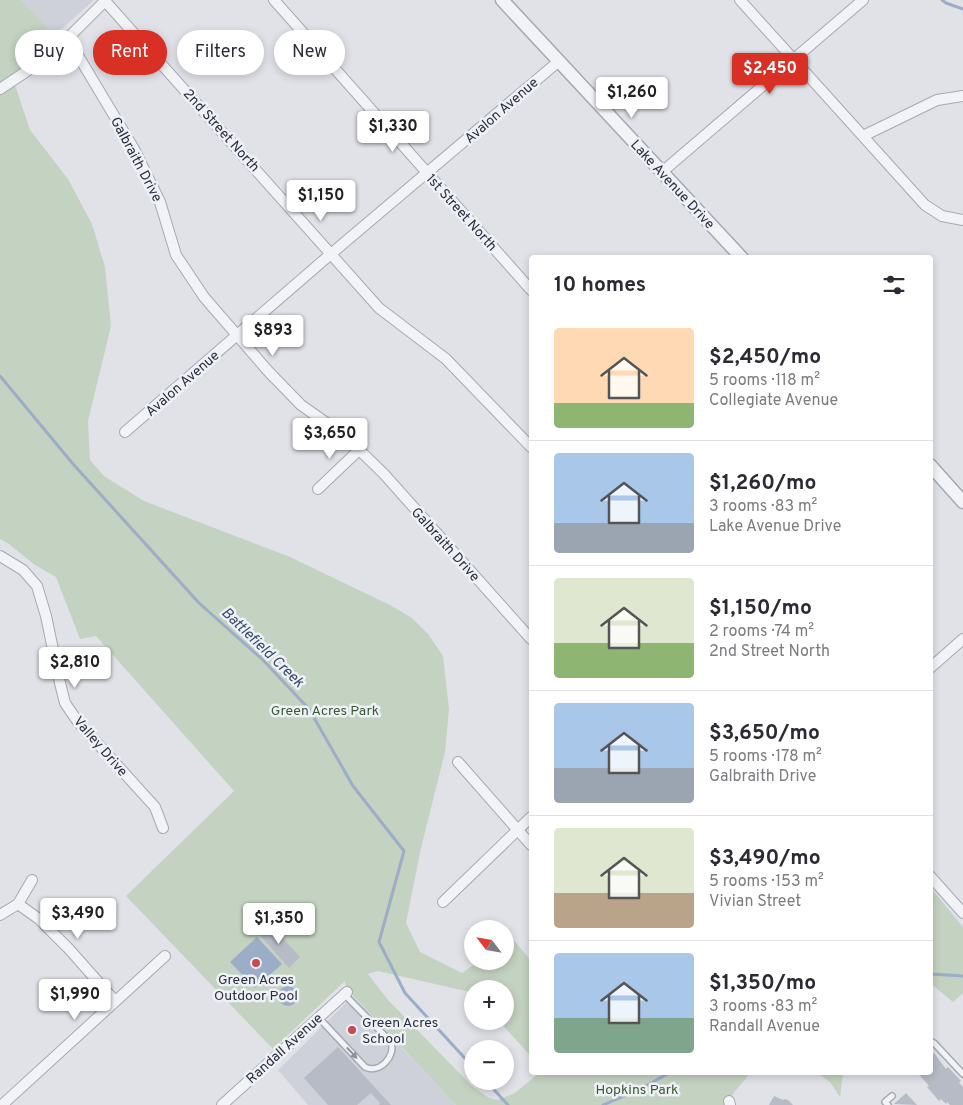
<!DOCTYPE html>
<meta charset="utf-8">
<style>
:root{--surface:#fff;--page:#f2f2f3;--text:#2b2b33;--muted:#7c7c81;--line:#e1e1e2;--accent:#d93025}
body{margin:0;font-family:Overpass,sans-serif;background:var(--page);color:var(--text);height:100vh;display:flex;flex-direction:column;font-size:19px;white-space:nowrap}
*{box-sizing:border-box;margin:0}
p{font-size:16px;color:var(--muted)}
.icon{flex:none;width:28px;height:28px;fill:none;stroke:currentColor;stroke-width:2;stroke-linecap:round;stroke-linejoin:round}
.map{position:relative;flex:1;overflow:hidden}
.sheet{position:absolute;left:529px;top:255px;width:404px;height:820px;display:flex;flex-direction:column;background:var(--surface);border-radius:5px;box-shadow:0 2px 8px #0003}
.sheet>*{flex:none}
.guide{position:absolute;left:15px;top:30px;width:439px;height:45px;display:flex;gap:10px}
.needle{width:32px;rotate:301deg}
.buttons{position:absolute;left:464px;top:920px;display:grid;gap:10px}
.buttons a{display:grid;place-items:center;width:50px;height:50px;border-radius:50%;background:var(--surface);box-shadow:0 2px 8px #0003;font-size:25px}
.price{position:absolute;translate:-50% -42px;padding:0 11px;border-radius:5px;background:#fff;color:#222;font-size:16px;line-height:32px;filter:drop-shadow(0 1px 2px #0008)}
.price::after{content:'';position:absolute;left:50%;top:30px;width:15px;height:11px;margin-left:-8px;background:inherit;clip-path:polygon(0 0,100% 0,50% 100%)}
.price.current{background:var(--accent);color:#fff}
ul{padding:0;list-style:none}
li{display:flex;align-items:center;gap:15px;height:125px;padding:0 25px}
li+li{border-top:1px solid var(--line)}
li span{display:grid;place-items:center;flex:none;width:140px;height:100px;border-radius:5px;color:#555}
li>.icon{margin-inline-start:auto}
span .icon{width:60px;height:60px;fill:#fffc;stroke-width:1}
li b{font-size:21px}
h2{display:flex;justify-content:space-between;align-items:center;height:60px;padding:0 25px;font-size:21px}
.pill{padding:0 18px;border-radius:22px;background:var(--surface);box-shadow:0 2px 8px #0003;font-size:18px;line-height:45px}
.pill.current{background:var(--accent);color:#fff}
.map>svg:first-child{display:block}
</style>
<div class="map">
<svg width="963" height="1105" viewBox="0 0 963 1105">
<rect width="100%" height="100%" fill="#e0e2e8"/>
<!-- built -->
<path fill="#ced1da" d="M21 0H94L55 35Z
M353 996 418 1065 456 1105H308L278 1070Z"/>
<!-- green -->
<path fill="#c4d2c1" d="M0 0H21L62 42 14 82 30 130 68 179 92 224 105 267 111 326 88 421 90 460 104 476 144 501 290 557 390 605 412 618 428 634 443 656 449 709 445 752 421 848 406 923 420 952 462 973 479 961H505V943L512 938 531 961V1058L528 1053 499 1021H505V989H472V995L470 992 378 971 368 974 388 1000 472 1086 489 1098 497 1100 515 1093 539 1073H750L724 1105H456L346 988 345 981 273 1049 126 896 234 791 96 636 80 639 56 577 35 565 9 544 0 539Z
M930 887 963 927V993L953 1002 930 983Z
M817 1073H843L840 1097 830 1082Z"/>
<!-- water -->
<path fill="#9cadc7" d="M257 937 282 964 255 988 230 962Z
M278 996a10 10 0 1 1 20 0a10 10 0 1 1-20 0Z"/>
<g fill="none" stroke-linecap="round" stroke-linejoin="round">
<!-- stream -->
<path stroke="#9cadc7" stroke-width="3" d="M942 0 946 3 963 9
M0 376 73 464 199 603 263 660 309 709 353 786 404 851 379 942 405 993 472 1066
M930 974 963 976
M486 1081 508 1105
M603 1105 642 1088 671 1072"/>
</g>
<!-- building -->
<path fill="#b7bbc5" d="M268 922 300 957 289 968 257 932Z
M338 1047 391 1105H379L380 1103 371 1093 357 1105H328L304 1078Z
M930 1053 932 1055 934 1053 946 1069 948 1067 961 1081 959 1083 963 1087V1105H950L947 1102 946 1104 941 1099 939 1101 927 1087 929 1086 917 1072H930Z
M906 1093 917 1105 894 1104Z
M774 1096 783 1100 784 1099 788 1100 793 1105H769Z"/>
<g fill="none" stroke-linecap="round" stroke-linejoin="round">
<!-- service casing -->
<g stroke="#a5a9b2" stroke-width="8">
<path id="service" d="M319 1018 365 1067C379 1074 396 1057 391 1042L344 994
M930 1041 934 1043 963 1074
M888 1105 885 1102 892 1096"/>
</g>
<!-- minor casing -->
<g stroke="#a5a9b2" stroke-width="12">
<path id="minor" d="M274 0 531 290
M740 0 925 205 942 216 963 220
M105 1 379 308 446 359 531 447
M67 37 134 149 160 202 176 255 204 297 268 371 301 405 345 436 384 474 531 639
M0 89 51 55 106 0
M863 136 937 100 963 96
M662 172 863 0
M125 432 332 253 559 61
M318 489 359 450
M0 556 23 570 37 586 46 616 60 683 65 703 78 722 155 807 163 828
M930 668 963 639
M458 762 531 845
M930 876 963 913
M443 902 531 817
M18 904 39 919 69 949 115 1001
M0 915 18 904 32 880
M729 1101 730 1105
M2 1105 165 956
M222 1105 347 992"/>
</g>
<!-- tertiary casing -->
<g stroke="#a5a9b2" stroke-width="15">
<path id="tertiary" d="M502 0 742 258
M930 465 963 502"/>
</g>
<!-- service -->
<use href="#service" stroke="#f2f3f7" stroke-width="5"/>
<!-- minor -->
<use href="#minor" stroke="#f2f3f7" stroke-width="10"/>
<!-- tertiary -->
<use href="#tertiary" stroke="#f2f3f7" stroke-width="12"/>
</g>
<!-- one-way arrows -->
<defs><path id="oneway-solid" d="M-6-.8H1V-3.2L6.5 0L1 3.2V.8H-6Z" transform="scale(1.25)"/></defs>
<use fill="#8e919b" href="#oneway-solid" transform="translate(352 1053) rotate(47)"/>
<!-- markers -->
<g fill="#c84950" stroke="#eff1f6" stroke-width="2">
<circle cx="256" cy="963" r="5"/>
<circle cx="352" cy="1030" r="5"/>
</g>
<g text-anchor="middle" stroke-width="5" stroke-linejoin="round" paint-order="stroke">
<!-- street labels -->
<g font-size="14" fill="#292f3f" stroke="#eff1f6">
<text transform="translate(501 110) rotate(-41)" y="5">Avalon Avenue</text>
<text transform="translate(222 130) rotate(48)" y="5">2nd Street North</text>
<text transform="translate(137 159) rotate(62)" y="5">Galbraith Drive</text>
<text transform="translate(673 184) rotate(47)" y="5">Lake Avenue Drive</text>
<text transform="translate(462 212) rotate(48)" y="5">1st Street North</text>
<text transform="translate(182 383) rotate(-41)" y="5">Avalon Avenue</text>
<text transform="translate(446 544) rotate(48)" y="5">Galbraith Drive</text>
<text transform="translate(101 746) rotate(49)" y="5">Valley Drive</text>
<text transform="translate(284 1048) rotate(-42)" y="5">Randall Avenue</text>
</g>
<!-- park labels -->
<g font-size="14" fill="#3a5a37" stroke="#eff1f6">
<text x="325" y="715">Green Acres Park</text>
<text x="637" y="1094">Hopkins Park</text>
</g>
<!-- poi labels -->
<g font-size="14" fill="#292f3f" stroke="#eff1f6">
<text x="256" y="984">Green Acres<tspan x="256" dy="16">Outdoor Pool</tspan></text>
<text x="362" y="1027" text-anchor="start">Green Acres<tspan x="362" dy="16">School</tspan></text>
</g>
<!-- water labels -->
<g font-size="15" font-style="italic" fill="#354a71" stroke="#eff1f6">
<text transform="translate(263 647) rotate(44)" y="5">Battlefield Creek</text>
</g>
</g>
</svg>
<div class="buttons">
<a><svg class="needle" viewBox="-14 -14 28 28"><path d="M0-13l5 13h-10z" fill="#e53935"/><path d="M0 13l5-13h-10z" fill="#7c7c81"/></svg></a>
<a>+</a>
<a>−</a>
</div>
<b class="price current" style="left:770px;top:95px">$2,450</b>
<b class="price" style="left:632px;top:119px">$1,260</b>
<b class="price" style="left:393px;top:153px">$1,330</b>
<b class="price" style="left:321px;top:222px">$1,150</b>
<b class="price" style="left:273px;top:357px">$893</b>
<b class="price" style="left:330px;top:460px">$3,650</b>
<b class="price" style="left:75px;top:689px">$2,810</b>
<b class="price" style="left:78px;top:940px">$3,490</b>
<b class="price" style="left:279px;top:945px">$1,350</b>
<b class="price" style="left:75px;top:1021px">$1,990</b>
<div class="guide">
<a class="pill">Buy</a>
<a class="pill current">Rent</a>
<a class="pill">Filters</a>
<a class="pill">New</a>
</div>
<section class="sheet">
<h2>10 homes<svg class="icon" aria-label="filters" viewBox="0 0 24 24"><path d="M4 7h16M4 17h16"/><circle cx="9" cy="7" r="2"/><circle cx="15" cy="17" r="2"/></svg></h2>
<ul>
<li><span style="background:linear-gradient(#ffd9b3 75%,#8fb573 0)"><svg class="icon" aria-label="home" viewBox="0 0 24 24"><path d="M3 11l9-7 9 7M6 9v11h12V9"/></svg></span><div><b>$2,450/mo</b><p>5 rooms · 118 m²</p><p>Collegiate Avenue</p></div></li>
<li><span style="background:linear-gradient(#a9c7e8 70%,#9aa5b1 0)"><svg class="icon" aria-label="home" viewBox="0 0 24 24"><path d="M3 11l9-7 9 7M6 9v11h12V9"/></svg></span><div><b>$1,260/mo</b><p>3 rooms · 83 m²</p><p>Lake Avenue Drive</p></div></li>
<li><span style="background:linear-gradient(#dfe7d0 65%,#8fb573 0)"><svg class="icon" aria-label="home" viewBox="0 0 24 24"><path d="M3 11l9-7 9 7M6 9v11h12V9"/></svg></span><div><b>$1,150/mo</b><p>2 rooms · 74 m²</p><p>2nd Street North</p></div></li>
<li><span style="background:linear-gradient(#a9c7e8 65%,#9aa5b1 0)"><svg class="icon" aria-label="home" viewBox="0 0 24 24"><path d="M3 11l9-7 9 7M6 9v11h12V9"/></svg></span><div><b>$3,650/mo</b><p>5 rooms · 178 m²</p><p>Galbraith Drive</p></div></li>
<li><span style="background:linear-gradient(#dfe7d0 65%,#b9a48a 0)"><svg class="icon" aria-label="home" viewBox="0 0 24 24"><path d="M3 11l9-7 9 7M6 9v11h12V9"/></svg></span><div><b>$3,490/mo</b><p>5 rooms · 153 m²</p><p>Vivian Street</p></div></li>
<li><span style="background:linear-gradient(#a9c7e8 65%,#7fa58c 0)"><svg class="icon" aria-label="home" viewBox="0 0 24 24"><path d="M3 11l9-7 9 7M6 9v11h12V9"/></svg></span><div><b>$1,350/mo</b><p>3 rooms · 83 m²</p><p>Randall Avenue</p></div></li>
</ul>
</section>
</div>
